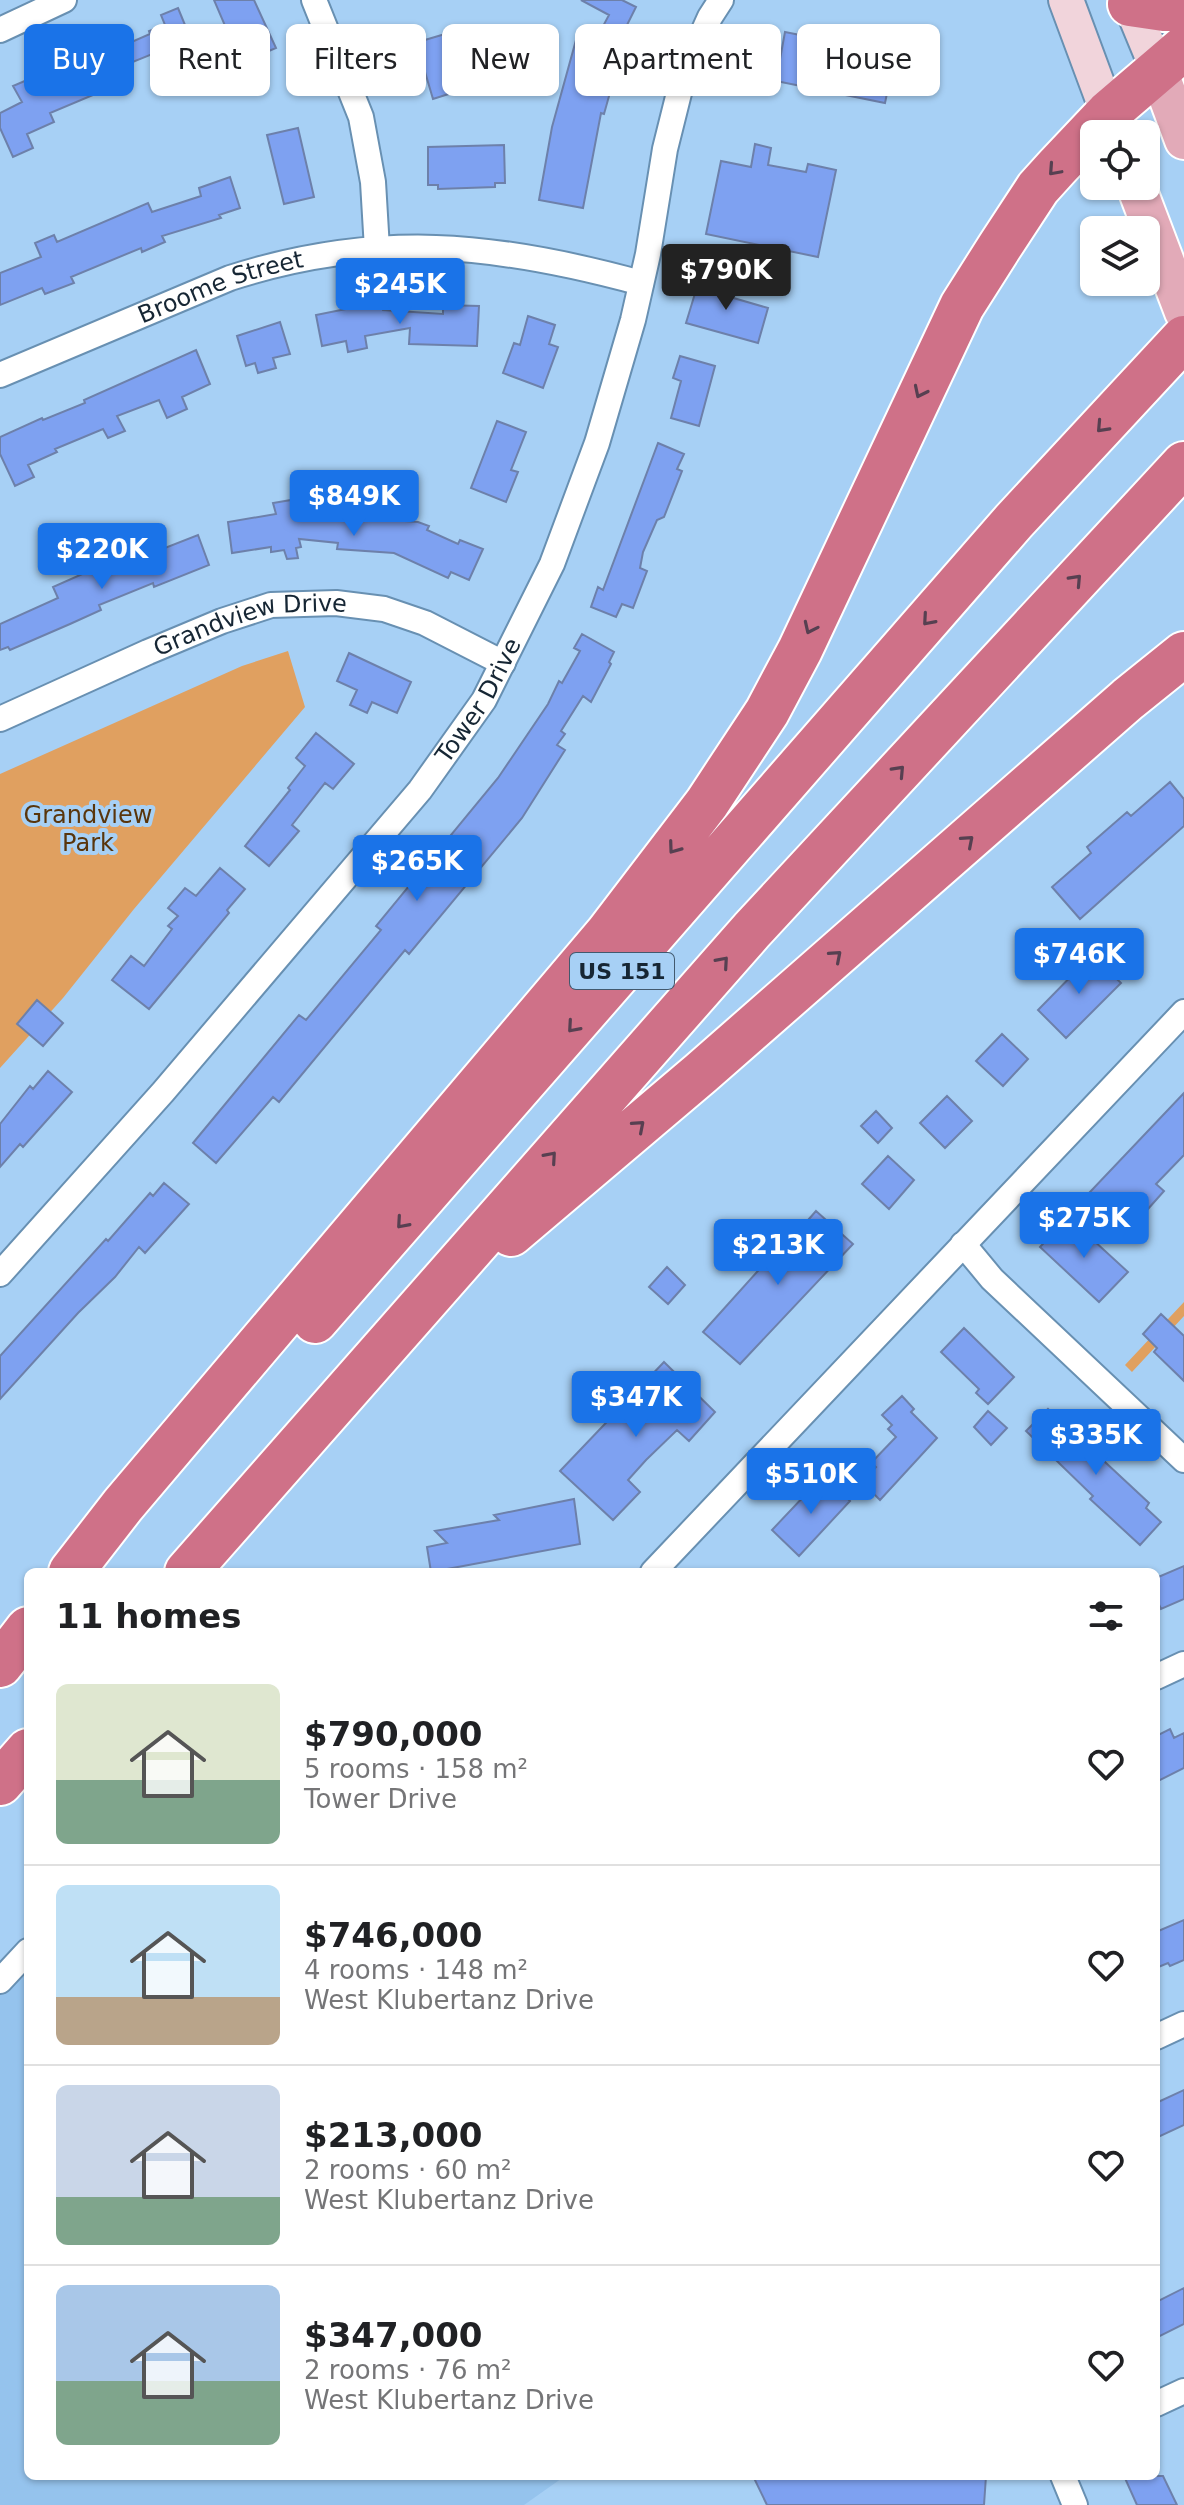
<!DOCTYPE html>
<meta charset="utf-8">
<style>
:root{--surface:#fff;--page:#f6f6f6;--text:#202124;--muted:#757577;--line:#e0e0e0;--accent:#1a73e8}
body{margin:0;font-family:"DejaVu Sans",sans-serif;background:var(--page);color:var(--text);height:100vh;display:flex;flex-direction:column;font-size:30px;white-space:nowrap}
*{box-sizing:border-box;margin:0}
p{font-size:26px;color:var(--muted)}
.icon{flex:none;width:44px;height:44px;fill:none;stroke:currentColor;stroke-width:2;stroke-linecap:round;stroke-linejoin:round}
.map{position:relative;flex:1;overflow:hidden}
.side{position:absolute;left:24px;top:1568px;width:1136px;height:912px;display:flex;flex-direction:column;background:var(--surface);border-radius:12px;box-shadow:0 2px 6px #0004}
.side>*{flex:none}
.hud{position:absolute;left:24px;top:24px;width:1136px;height:72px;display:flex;gap:16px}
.fabs{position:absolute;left:1080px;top:120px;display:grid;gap:16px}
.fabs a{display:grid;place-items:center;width:80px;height:80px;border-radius:12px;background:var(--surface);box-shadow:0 2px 6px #0004;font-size:40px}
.price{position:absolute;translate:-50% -68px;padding:0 18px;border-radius:8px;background:var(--accent);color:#fff;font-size:26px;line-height:52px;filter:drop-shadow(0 2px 4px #0008)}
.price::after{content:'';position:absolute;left:50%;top:48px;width:24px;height:18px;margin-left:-12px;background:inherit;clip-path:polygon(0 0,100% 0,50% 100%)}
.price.on{background:#222;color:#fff}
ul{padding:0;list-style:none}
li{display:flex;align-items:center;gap:24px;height:200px;padding:0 32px}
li+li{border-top:2px solid var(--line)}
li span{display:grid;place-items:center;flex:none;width:224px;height:160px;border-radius:12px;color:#555}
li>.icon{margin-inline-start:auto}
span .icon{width:96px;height:96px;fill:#fffc;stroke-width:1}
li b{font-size:34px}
h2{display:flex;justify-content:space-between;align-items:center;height:96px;padding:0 32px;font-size:34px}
.chip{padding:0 28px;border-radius:12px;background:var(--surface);box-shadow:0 2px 6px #0004;font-size:28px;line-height:72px}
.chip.on{background:var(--accent);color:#fff}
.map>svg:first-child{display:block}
</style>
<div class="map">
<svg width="1184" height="2505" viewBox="0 0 1184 2505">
<rect width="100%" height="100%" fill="#a7d0f5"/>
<!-- built -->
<path fill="#95c3ed" d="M28 1951V2476H565L524 2505H0V1981Z"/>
<!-- green -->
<path fill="#e0a060" d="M288 651 305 707 134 909 63 998 0 1068V774L242 666Z
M1184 1302V1316L1132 1372 1125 1365Z"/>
<!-- building -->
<path fill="#7ea1f1" stroke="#6d80aa" stroke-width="2" d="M214 0H254L276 48 241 63Z
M581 0H622L636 7 617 45 623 46 604 114 601 113 583 208 539 200 552 127 576 40 593 45 609 15Z
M178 8 192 42 163 54 162 50 125 65 127 72 108 79 112 87 50 113 54 122 27 134 33 148 13 157 0 128V113L22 102 13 86 76 59 116 45 118 48 150 34 149 31 165 25 161 15Z
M785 32 895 54 885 103 776 81Z
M445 34 454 61 448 64 458 91 433 99 425 72 407 77 398 48Z
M298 128 314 197 284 204 267 135Z
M755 144 771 148 768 165 806 172 808 164 836 170 818 257 706 234 721 161 751 167Z
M504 145 505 183H495V187L438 189V185H428V147Z
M230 177 240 208 219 215 221 218 162 236 165 242 142 252 141 248 71 277 74 283 45 294 42 288 0 305V273L41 257 35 243 54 235 57 242 148 203 152 212 201 196 199 188Z
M700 277 732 287 730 297 768 308 758 343 686 323Z
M381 302 383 310 443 314V305L479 306 477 346 409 344 410 328 365 336 367 348 348 352 346 341 322 346 316 315Z
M528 316 555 325 549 344 558 347 543 388 503 373 514 343 520 345Z
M280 322 290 354 273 358 276 368 258 373 255 363 246 366 237 336Z
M196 350 210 384 182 397 187 409 167 418 159 400 117 416 125 431 108 438 103 429 55 449 57 452 28 465 34 477 15 486 0 454V437L42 418 43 420 85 403 84 400Z
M680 356 715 366 699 426 671 418 681 381 673 378Z
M497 421 526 432 511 470 518 472 506 502 471 488Z
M658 443 684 454 677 469 682 471 664 517 657 520 643 552 640 568 647 571 633 608 622 604 616 617 591 607 598 587 603 590Z
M291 500 292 512 347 515 349 504 366 506V518L418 522 429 526 427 530 458 544 460 540 483 549 469 580 451 572 448 578 394 553 337 549 338 543 299 539 301 547 296 548 298 558 287 559 284 550 271 552V547L232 553 228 522 276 514 273 503Z
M198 535 209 565 154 587 153 583 99 605 101 610 70 624 10 650 8 647 0 650V624L58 598 53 587 116 559 119 566Z
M582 634 614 652 609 662 611 664 591 702 583 696 561 731 565 734 557 745 565 750 522 818 409 954 405 950 279 1102 273 1097 216 1163 193 1143 299 1015 306 1020 381 930 376 926 498 778 548 704 559 681 562 683 580 651 574 648Z
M349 653 411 682 397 713 372 702 367 713 350 705 357 690 337 681Z
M316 733 354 764 333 789 325 783 292 825 299 831 269 866 245 846 290 790 288 788 305 766 296 758Z
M1170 782 1184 799V826L1080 919 1052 887 1091 853 1087 847 1127 812 1131 816Z
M220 868 245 889 227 910 229 913 149 1009 112 980 131 956 144 966 172 929 168 926 178 916 168 908 185 888 196 896Z
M1092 955 1121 983 1066 1038 1038 1010Z
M37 1000 63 1023 43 1046 17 1024Z
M1002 1034 1028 1059 1003 1086 976 1061Z
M48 1071 72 1092 23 1147 20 1144 0 1167V1124L30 1086 33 1089Z
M1184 1093V1155L1156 1184 1164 1191 1148 1209 1139 1200 1120 1221 1090 1192Z
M947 1096 972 1121 945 1148 920 1123Z
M876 1111 892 1128 878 1143 861 1126Z
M888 1156 914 1180 889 1209 862 1184Z
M164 1183 189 1204 145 1253 139 1247 115 1277 78 1313 0 1399V1356L106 1239 108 1241 150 1193 153 1196Z
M816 1211 853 1244 740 1364 703 1332 792 1233 794 1236Z
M1068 1217 1128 1272 1099 1302 1040 1247Z
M667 1267 685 1285 668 1304 649 1287Z
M1161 1314 1184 1336V1381L1154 1352 1157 1348 1143 1334Z
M964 1328 1014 1377 988 1404 976 1393 979 1389 941 1352Z
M664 1362 715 1412 689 1441 677 1430 646 1460 628 1480 640 1492 613 1520 560 1471Z
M902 1396 914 1409 911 1412 937 1438 880 1500 862 1482 876 1467 871 1463 896 1437 888 1429 892 1425 882 1415Z
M1048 1409 1149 1503 1146 1508 1161 1522 1140 1545 1090 1499 1093 1496 1026 1431Z
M988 1411 1007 1428 991 1445 974 1427Z
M824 1475 850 1501 799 1556 772 1530Z
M574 1499 580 1544 431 1572 427 1547 447 1543 435 1531 499 1520 494 1515Z
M1184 1566V1599L1161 1609 1156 1598V1578Z
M1170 1729 1174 1738 1184 1733V1768L1156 1782V1736Z
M1184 1920V1960L1170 1966 1168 1963 1156 1968V1932Z
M1184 2090V2125L1156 2138V2103Z
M1184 2288V2324L1156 2338V2302Z
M753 2476H986L984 2505H767Z
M1124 2476H1163L1177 2505H1137Z"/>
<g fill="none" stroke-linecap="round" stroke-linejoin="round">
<!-- street casing -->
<g stroke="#6890b2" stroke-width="28">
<g id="street">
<path d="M314 0 361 117 373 182 377 249"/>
<path d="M0 30 64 0"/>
<path id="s1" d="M0 375 230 278C377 231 495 243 641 283"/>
<path id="s2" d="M0 719 148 652 222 621 271 605 336 603 384 609 425 623 503 663"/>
<path d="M963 1244 992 1279 1184 1460"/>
<path id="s3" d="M0 1274 163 1092 420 790 484 700 552 564 597 443 633 320 648 254 665 149 683 77 710 17 721 0"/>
<path d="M653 1572 1184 1012"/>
<path d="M1156 1677 1184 1664"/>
<path d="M0 1981 28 1951"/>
<path d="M1156 2037 1184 2024"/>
<path d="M1156 2404 1184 2391"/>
<path d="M1063 2476 1075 2505"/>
</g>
</g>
<!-- secondary casing -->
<g stroke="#6890b2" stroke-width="38">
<path id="secondary" d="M1066 0 1108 113
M1129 0 1158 70"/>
</g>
<!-- primary casing -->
<g stroke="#fff" stroke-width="42">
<path id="primary" d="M1158 70 1184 140
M1136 186 1184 312"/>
</g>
<!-- highway casing -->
<g stroke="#fff" stroke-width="48">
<path id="highway" d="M1130 4 1164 9H1184
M511 1234 701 1073 1128 699 1184 654
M315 1321 1014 521 1184 338
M71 1572 123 1505 607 934 707 803 767 712 800 650 962 306 1000 246 1038 188 1057 167 1108 113 1184 48
M187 1572 752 930 1184 464
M0 1665 28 1629
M0 1783 28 1751"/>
</g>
<!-- street -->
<use href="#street" stroke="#fff" stroke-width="24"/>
<!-- secondary -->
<use href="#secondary" stroke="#f1d4db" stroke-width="34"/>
<!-- primary -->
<use href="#primary" stroke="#e2aab8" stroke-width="38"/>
<!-- highway -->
<use href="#highway" stroke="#cf7188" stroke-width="44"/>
</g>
<!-- one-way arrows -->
<defs><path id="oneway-chevron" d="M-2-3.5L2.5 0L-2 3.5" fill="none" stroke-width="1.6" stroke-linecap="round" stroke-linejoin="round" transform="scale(2)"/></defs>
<g stroke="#574051">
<use href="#oneway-chevron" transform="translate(1054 170) rotate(132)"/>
<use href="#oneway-chevron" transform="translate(920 392) rotate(116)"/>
<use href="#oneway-chevron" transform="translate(1102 427) rotate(133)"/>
<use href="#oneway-chevron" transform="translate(1076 580) rotate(-47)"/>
<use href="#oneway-chevron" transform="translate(928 620) rotate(131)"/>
<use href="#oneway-chevron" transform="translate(810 628) rotate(115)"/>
<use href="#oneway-chevron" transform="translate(899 771) rotate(-47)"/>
<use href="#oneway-chevron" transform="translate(968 841) rotate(-41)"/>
<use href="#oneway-chevron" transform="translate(674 848) rotate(126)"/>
<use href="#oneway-chevron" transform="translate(836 956) rotate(-41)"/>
<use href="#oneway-chevron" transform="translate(723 962) rotate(-49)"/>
<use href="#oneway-chevron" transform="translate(573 1027) rotate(131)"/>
<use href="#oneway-chevron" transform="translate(639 1126) rotate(-41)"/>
<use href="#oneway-chevron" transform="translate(551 1157) rotate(-49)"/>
<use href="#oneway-chevron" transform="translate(402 1223) rotate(131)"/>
</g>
<g text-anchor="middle" stroke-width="8" stroke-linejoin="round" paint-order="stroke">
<!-- shield labels -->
<rect fill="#a7d0f5" stroke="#42596e" stroke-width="2" x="570" y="953" width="104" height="36" rx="6"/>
<g font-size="22" font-weight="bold" fill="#162634">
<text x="622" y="979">US 151</text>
</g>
<!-- street labels -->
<g font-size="24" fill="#162634" stroke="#a7d0f5">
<text dy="8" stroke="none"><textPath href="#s1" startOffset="238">Broome Street</textPath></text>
<text dy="8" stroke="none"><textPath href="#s2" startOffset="270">Grandview Drive</textPath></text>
<text dy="8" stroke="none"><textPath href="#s3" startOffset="748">Tower Drive</textPath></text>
</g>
<!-- park labels -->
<g font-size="24" fill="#59350b" stroke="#a7d0f5">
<text x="88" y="823">Grandview<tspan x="88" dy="28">Park</tspan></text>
</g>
</g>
</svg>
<div class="fabs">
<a><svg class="icon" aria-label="locate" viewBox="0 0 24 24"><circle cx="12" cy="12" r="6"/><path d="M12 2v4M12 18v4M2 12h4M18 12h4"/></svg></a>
<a><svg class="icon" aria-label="layers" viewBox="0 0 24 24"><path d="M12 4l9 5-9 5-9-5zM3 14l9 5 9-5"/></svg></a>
</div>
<b class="price on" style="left:726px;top:312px">$790K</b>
<b class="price" style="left:400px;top:326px">$245K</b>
<b class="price" style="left:354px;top:538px">$849K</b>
<b class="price" style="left:102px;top:591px">$220K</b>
<b class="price" style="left:417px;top:903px">$265K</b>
<b class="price" style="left:1079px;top:996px">$746K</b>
<b class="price" style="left:1084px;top:1260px">$275K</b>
<b class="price" style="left:778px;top:1287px">$213K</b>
<b class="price" style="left:636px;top:1439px">$347K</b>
<b class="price" style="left:1096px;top:1477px">$335K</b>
<b class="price" style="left:811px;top:1516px">$510K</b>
<div class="hud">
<a class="chip on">Buy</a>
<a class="chip">Rent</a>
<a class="chip">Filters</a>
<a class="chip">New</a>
<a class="chip">Apartment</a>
<a class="chip">House</a>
</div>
<section class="side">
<h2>11 homes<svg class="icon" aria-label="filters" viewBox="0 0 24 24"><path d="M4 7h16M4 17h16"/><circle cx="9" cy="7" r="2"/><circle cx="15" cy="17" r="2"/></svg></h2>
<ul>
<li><span style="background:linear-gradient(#dfe7d0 60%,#7fa58c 0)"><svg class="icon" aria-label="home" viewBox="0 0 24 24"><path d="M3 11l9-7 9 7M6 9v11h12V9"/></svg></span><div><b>$790,000</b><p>5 rooms · 158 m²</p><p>Tower Drive</p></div><svg class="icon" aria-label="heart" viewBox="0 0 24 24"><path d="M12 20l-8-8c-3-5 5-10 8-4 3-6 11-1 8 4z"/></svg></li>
<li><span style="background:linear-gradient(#bfe0f5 70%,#b9a48a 0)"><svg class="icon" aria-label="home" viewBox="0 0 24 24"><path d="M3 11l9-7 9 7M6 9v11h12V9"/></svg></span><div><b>$746,000</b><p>4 rooms · 148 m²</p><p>West Klubertanz Drive</p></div><svg class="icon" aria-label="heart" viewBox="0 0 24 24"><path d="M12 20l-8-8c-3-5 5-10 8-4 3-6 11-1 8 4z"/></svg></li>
<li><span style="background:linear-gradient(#c9d6e8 70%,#7fa58c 0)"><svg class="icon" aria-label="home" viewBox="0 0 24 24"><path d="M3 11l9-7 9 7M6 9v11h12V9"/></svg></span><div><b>$213,000</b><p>2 rooms · 60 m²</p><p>West Klubertanz Drive</p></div><svg class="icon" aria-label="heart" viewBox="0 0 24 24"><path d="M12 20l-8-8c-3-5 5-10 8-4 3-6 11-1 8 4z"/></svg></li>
<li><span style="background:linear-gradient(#a9c7e8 60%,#7fa58c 0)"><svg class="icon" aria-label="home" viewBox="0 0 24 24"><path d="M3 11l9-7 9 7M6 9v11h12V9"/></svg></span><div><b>$347,000</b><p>2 rooms · 76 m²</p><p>West Klubertanz Drive</p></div><svg class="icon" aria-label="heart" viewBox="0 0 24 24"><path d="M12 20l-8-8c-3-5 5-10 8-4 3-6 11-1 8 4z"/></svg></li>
</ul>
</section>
</div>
